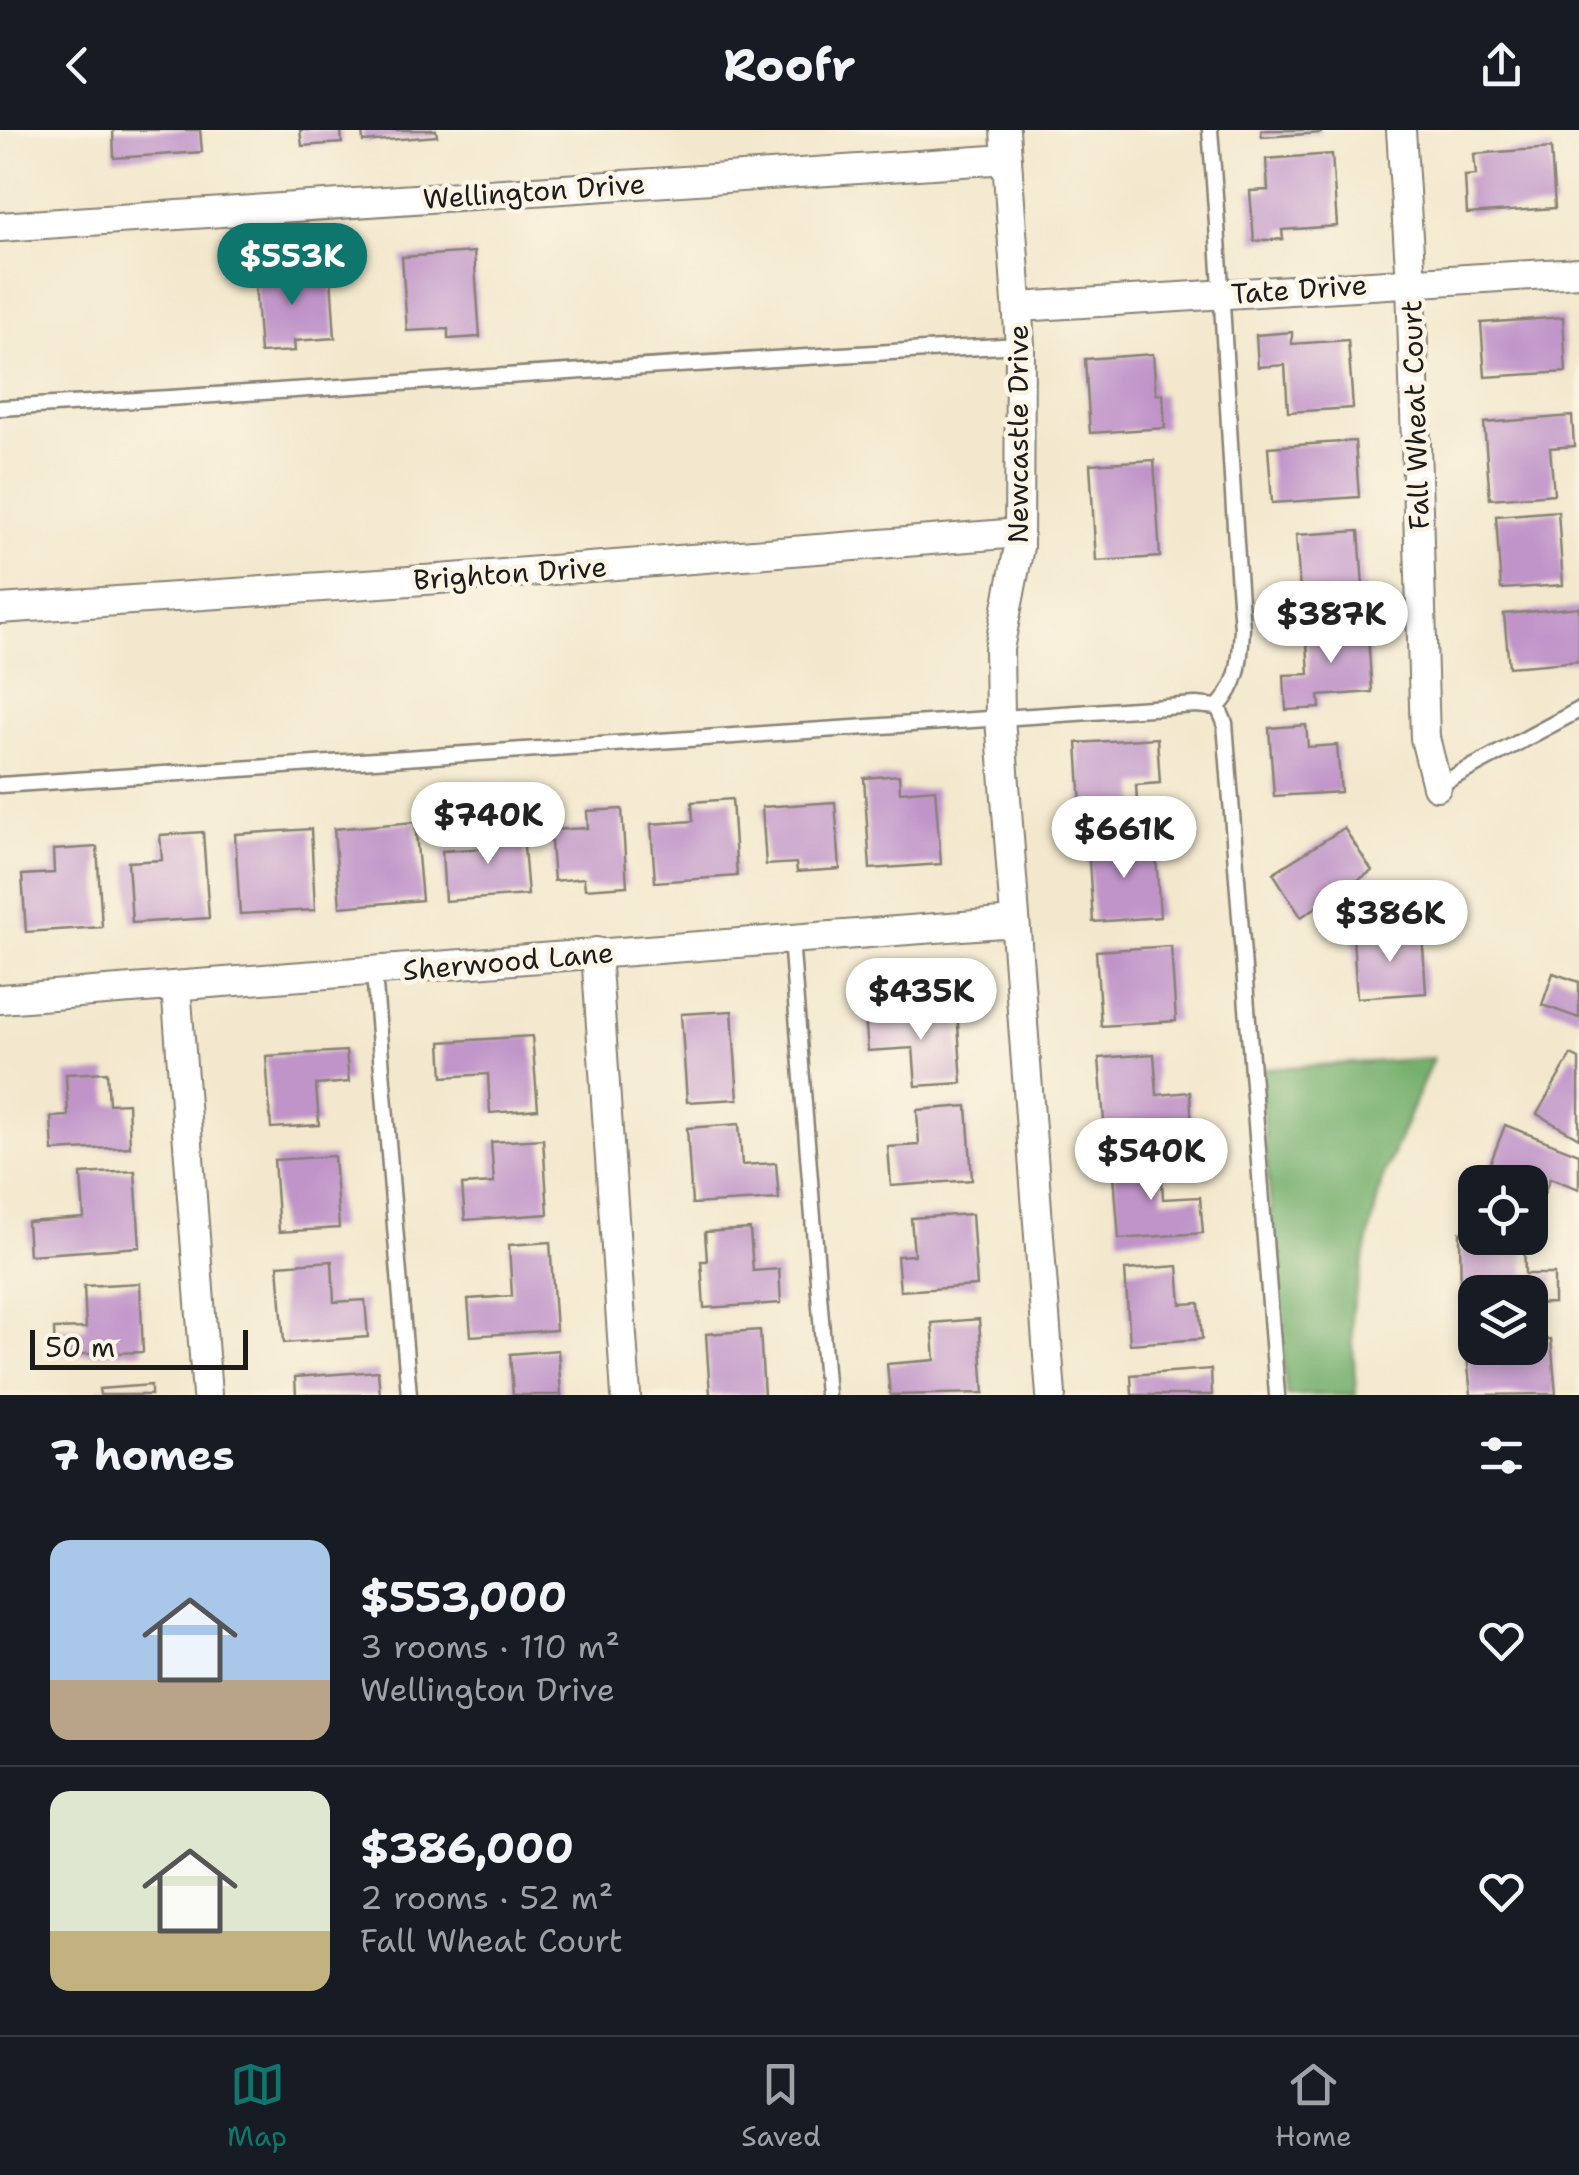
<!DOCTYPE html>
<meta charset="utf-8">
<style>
:root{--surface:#171b24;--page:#242831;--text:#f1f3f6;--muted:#9ea1a6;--line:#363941;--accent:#0f766e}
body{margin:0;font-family:"Shantell Sans",sans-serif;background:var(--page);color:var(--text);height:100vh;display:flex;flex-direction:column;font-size:38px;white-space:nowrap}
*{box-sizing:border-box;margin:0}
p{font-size:32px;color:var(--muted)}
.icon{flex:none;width:55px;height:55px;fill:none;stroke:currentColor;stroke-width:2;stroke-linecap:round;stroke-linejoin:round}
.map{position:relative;height:1265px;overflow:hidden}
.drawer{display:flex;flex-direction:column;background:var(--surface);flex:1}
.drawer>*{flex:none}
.buttons{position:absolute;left:1458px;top:1035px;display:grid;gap:20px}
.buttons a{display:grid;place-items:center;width:90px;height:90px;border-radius:20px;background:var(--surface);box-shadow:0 5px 15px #0003;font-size:50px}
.scale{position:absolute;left:30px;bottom:25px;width:218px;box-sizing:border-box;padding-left:10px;border:5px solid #1c1c1c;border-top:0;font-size:28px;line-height:35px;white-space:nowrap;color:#1c1c1c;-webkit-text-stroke:8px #fcf5e5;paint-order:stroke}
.price{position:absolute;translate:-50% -85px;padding:0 22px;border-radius:35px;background:#fff;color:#222;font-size:32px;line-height:65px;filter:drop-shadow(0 2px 5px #0008)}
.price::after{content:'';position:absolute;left:50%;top:60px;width:30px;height:22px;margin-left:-15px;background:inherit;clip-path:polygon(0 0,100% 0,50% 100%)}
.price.on{background:var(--accent);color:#fff}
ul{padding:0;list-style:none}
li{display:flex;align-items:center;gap:30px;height:250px;padding:0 50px}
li+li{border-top:2px solid var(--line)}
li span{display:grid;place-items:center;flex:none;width:280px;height:200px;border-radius:20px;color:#555}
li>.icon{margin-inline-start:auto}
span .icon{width:120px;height:120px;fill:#fffc;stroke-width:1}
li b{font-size:42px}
h2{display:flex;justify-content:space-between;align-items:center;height:120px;padding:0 50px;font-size:42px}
header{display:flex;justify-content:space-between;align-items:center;height:130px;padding:0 50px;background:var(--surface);font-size:45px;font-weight:700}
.tabs{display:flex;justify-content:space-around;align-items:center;height:140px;border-top:2px solid var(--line);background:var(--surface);font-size:28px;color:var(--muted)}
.tabs a{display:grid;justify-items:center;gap:5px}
.tabs .on{color:var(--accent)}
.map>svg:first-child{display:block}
</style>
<header><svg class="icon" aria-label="back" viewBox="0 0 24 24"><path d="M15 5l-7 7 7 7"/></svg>Roofr<svg class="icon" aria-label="share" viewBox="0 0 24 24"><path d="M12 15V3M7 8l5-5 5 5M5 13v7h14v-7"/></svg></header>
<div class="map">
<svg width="1579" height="1265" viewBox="0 0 1579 1265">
<rect width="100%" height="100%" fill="#fcf5e5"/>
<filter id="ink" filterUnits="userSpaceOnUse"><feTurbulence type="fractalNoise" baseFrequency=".01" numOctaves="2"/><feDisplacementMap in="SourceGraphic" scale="20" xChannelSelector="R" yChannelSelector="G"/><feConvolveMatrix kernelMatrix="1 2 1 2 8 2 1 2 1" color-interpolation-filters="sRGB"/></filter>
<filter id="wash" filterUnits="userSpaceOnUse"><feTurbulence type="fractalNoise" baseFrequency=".0048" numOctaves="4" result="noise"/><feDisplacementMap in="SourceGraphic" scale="40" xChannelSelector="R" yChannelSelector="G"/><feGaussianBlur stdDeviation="2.25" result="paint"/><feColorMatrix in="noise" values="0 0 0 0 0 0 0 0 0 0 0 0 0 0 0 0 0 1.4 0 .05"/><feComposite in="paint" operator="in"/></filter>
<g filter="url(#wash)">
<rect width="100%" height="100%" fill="#f3e8cd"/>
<!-- forest -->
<path fill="#77b06e" stroke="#4a6645" stroke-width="2.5" d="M1433 928 1382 1050 1351 1184 1356 1265H1286L1259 939Z"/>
<g id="blocks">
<!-- building -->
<path fill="#c094c9" d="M113 0H200L202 22 114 28Z
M300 0H341L342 13 302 16Z
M362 0H436L437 6 363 12Z
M1261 0H1321V3L1262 7Z
M1551 18 1555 78 1467 84 1465 46 1476 45 1474 24Z
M1332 24 1337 96 1282 100 1283 109 1254 111 1250 61 1268 60 1266 29Z
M474 122 480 207 448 209V199L407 201 402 127Z
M303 135 304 149 331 147 335 208 294 211 295 221 260 223 254 139Z
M1563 187 1566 242 1485 247 1481 193Z
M1292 202V214L1348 210 1353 278 1288 282 1285 235 1258 237 1256 205Z
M1153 224 1156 264H1163L1165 298 1090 303 1085 229Z
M1572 286 1574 316 1550 318 1554 364 1490 369 1484 293Z
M1355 311 1359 367 1272 373 1268 317Z
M1154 330 1160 427 1096 431 1090 334Z
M1558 381 1563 455 1501 459 1496 386Z
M1359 401 1364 470 1301 475 1296 405Z
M1579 477V531L1509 537 1504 484Z
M1367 493 1372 562 1319 566 1320 578 1286 580 1284 545 1309 544 1306 497Z
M1306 595 1308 617 1337 615 1341 662 1274 666 1269 598Z
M1157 608 1160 653 1136 655 1138 689 1082 692 1077 613Z
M899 645 900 662 935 659 941 734 870 739 864 648Z
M732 669 737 746 655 752 651 694 693 691 692 672Z
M835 672 840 739 797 742 796 733 766 735 762 677Z
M622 679 627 756 585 759 584 748 554 751 550 700 588 698 587 681Z
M415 692 422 770 340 777 334 699Z
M522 693 528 765 445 771 442 721 490 718 488 695Z
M1344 698 1372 741 1301 787 1273 743Z
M311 699 315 780 240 784 235 704Z
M203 702 209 788 132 793 128 732 162 730 160 705Z
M1155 710 1160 787 1093 792 1088 715Z
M97 717 102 797 26 802 22 745 54 743 53 720Z
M1422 802 1426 863 1357 868 1353 807Z
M1171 816 1176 891 1101 896 1096 821Z
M1553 843 1579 852V888L1542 875Z
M957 880 962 953 916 956 913 918 868 921 865 886Z
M732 881 738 969 687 972 681 884Z
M532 906 538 979 490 983 488 944 443 947 441 912Z
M346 921 349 952 316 955 319 995 271 998 266 926Z
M1154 924 1157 965 1190 962 1192 999 1105 1005 1099 928Z
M1571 925 1579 929V1008L1537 984Z
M107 942 109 974 128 973 130 1017 53 1021 51 987 68 986 66 944Z
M967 976 972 1050 891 1056 888 1017 919 1015 917 980Z
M739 994 742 1035 776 1033 779 1069 692 1074 687 998Z
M1505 995 1579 1024V1059L1550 1048 1537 1082 1530 1080V1052H1483Z
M543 1009 548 1084 465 1090 462 1055 494 1053 491 1012Z
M334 1026 339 1098 279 1102 274 1030Z
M1161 1029 1163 1069 1200 1067 1203 1103 1119 1109 1113 1032Z
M135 1041 140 1117 29 1125 27 1092 84 1088 81 1044Z
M972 1084 977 1156 900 1161 897 1126 914 1125 911 1088Z
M750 1099 753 1141 779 1139 781 1173 704 1178 701 1131H707L705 1102Z
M1460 1102H1475V1108H1524L1525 1144H1554V1173L1530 1174V1162H1475V1174H1461Z
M550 1112 556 1200 471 1206 468 1169 512 1166 509 1115Z
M332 1131 334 1172 365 1170 368 1207 284 1213 278 1135Z
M1178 1136 1181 1174 1199 1173 1202 1209 1130 1214 1125 1140Z
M140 1153 143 1222 55 1225 54 1199 86 1198 84 1156Z
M979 1189 984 1263 890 1265 887 1234 935 1230 932 1193Z
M760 1200 764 1265H710L706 1204Z
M1551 1209 1556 1264 1471 1265 1466 1217 1530 1218V1211Z
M558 1220 561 1265H513L510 1224Z
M1211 1239 1212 1265H1132L1131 1245Z
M378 1241 380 1265H296L295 1247Z
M151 1255V1265H100L99 1259Z"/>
</g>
</g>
<g filter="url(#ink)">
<use href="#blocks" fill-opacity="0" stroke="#888274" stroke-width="2.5"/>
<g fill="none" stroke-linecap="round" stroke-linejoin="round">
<!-- service casing -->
<g stroke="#888274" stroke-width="19">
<path id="service" d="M1210 0C1224 166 1229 332 1242 498 1240 531 1240 552 1218 577
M0 278C340 259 680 232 1020 215
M0 655 1196 575 1218 577 1225 593 1277 1265
M1437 656 1579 580
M791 809 827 1265
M374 843 409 1265"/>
</g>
<!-- minor casing -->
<g stroke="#888274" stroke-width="32">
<path id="minor" d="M1005 0 1020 215 1019 417 999 519 1000 588 1051 1265
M1401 0 1411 152 1425 608 1437 656
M0 97 1007 29
M1019 177 1579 142
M0 479 439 449 1019 403
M596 822 626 1265
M176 856 207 1265
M0 869 1015 792"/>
</g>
<!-- service -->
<use href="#service" stroke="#fff" stroke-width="14"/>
<!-- minor -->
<use href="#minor" stroke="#fff" stroke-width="28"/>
</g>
</g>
<g text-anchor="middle" stroke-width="9" stroke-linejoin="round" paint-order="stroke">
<!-- street labels -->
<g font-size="28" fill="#1c1c1c" stroke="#fcf5e5">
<text transform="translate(534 61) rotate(-4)" y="10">Wellington Drive</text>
<text transform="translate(1299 159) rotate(-4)" y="10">Tate Drive</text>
<text transform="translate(1415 285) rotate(-92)" y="10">Fall Wheat Court</text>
<text transform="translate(1018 304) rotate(-90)" y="10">Newcastle Drive</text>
<text transform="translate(510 443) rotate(-4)" y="10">Brighton Drive</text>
<text transform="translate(508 831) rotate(-5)" y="10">Sherwood Lane</text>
</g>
</g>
</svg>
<div class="buttons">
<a><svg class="icon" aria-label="locate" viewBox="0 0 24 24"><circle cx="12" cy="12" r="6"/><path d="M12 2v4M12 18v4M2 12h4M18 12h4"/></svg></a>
<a><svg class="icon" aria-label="layers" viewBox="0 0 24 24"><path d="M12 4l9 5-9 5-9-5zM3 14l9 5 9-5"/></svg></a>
</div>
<div class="scale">50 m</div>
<b class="price on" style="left:292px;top:178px">$553K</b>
<b class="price" style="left:1331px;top:536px">$387K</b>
<b class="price" style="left:488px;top:737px">$740K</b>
<b class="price" style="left:1124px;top:751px">$661K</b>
<b class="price" style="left:1390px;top:835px">$386K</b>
<b class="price" style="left:921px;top:913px">$435K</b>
<b class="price" style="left:1151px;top:1073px">$540K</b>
</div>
<section class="drawer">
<h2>7 homes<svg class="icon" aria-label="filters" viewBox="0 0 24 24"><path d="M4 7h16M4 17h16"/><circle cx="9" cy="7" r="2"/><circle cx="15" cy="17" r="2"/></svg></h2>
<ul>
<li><span style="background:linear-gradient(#a9c7e8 70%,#b9a48a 0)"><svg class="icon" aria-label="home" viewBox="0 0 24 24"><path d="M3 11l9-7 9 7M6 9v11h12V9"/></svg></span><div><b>$553,000</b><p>3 rooms · 110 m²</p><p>Wellington Drive</p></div><svg class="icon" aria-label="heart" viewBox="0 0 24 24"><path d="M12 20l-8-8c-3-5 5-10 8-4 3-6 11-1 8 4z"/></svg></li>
<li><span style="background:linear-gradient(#dfe7d0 70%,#c2b280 0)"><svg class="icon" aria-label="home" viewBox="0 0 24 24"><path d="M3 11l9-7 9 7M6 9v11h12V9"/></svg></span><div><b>$386,000</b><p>2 rooms · 52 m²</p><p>Fall Wheat Court</p></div><svg class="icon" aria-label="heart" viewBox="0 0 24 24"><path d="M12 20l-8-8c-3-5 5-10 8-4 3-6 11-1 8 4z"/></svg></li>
</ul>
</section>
<nav class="tabs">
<a class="on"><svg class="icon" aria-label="map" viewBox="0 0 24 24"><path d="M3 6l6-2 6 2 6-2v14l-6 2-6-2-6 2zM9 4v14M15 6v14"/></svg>Map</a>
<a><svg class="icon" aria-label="saved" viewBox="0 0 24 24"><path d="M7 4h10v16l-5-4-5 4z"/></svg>Saved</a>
<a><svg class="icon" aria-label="home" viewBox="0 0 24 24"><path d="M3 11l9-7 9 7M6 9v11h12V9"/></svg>Home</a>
</nav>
